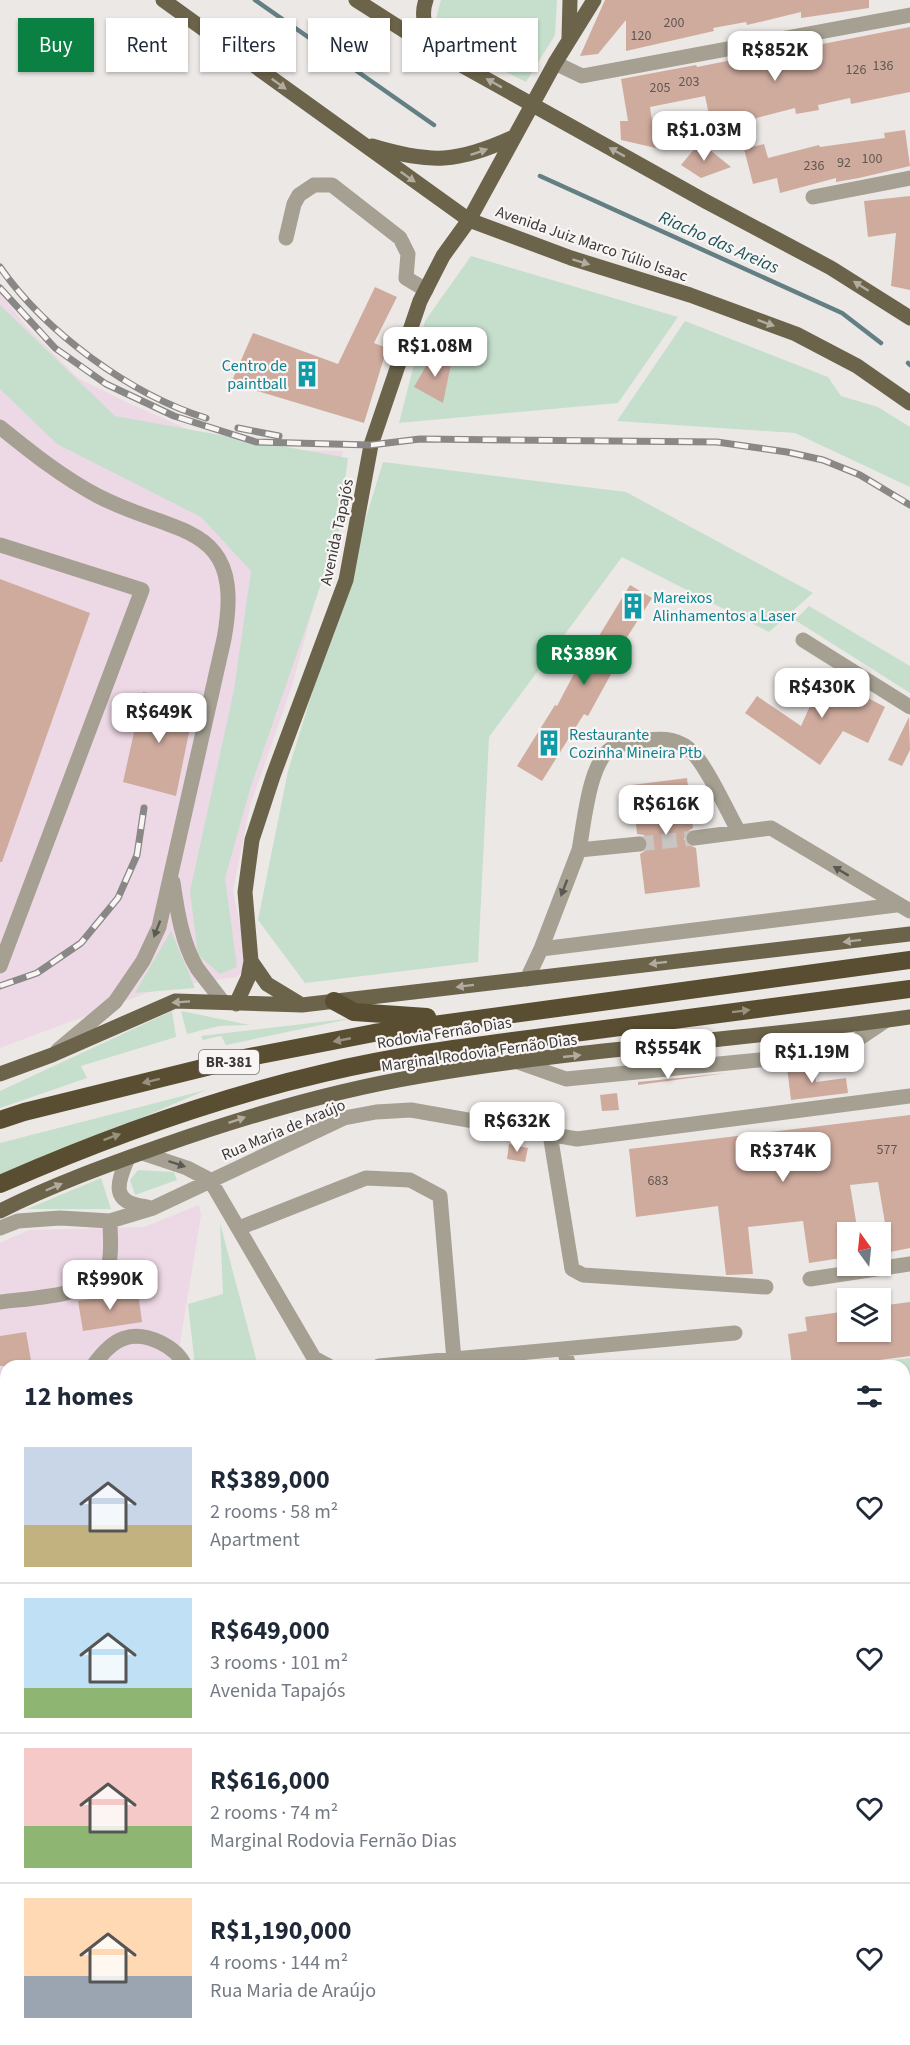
<!DOCTYPE html>
<meta charset="utf-8">
<style>
:root{--surface:#fff;--page:#f6f6f7;--text:#1f2937;--muted:#747a83;--line:#e0e1e3;--accent:#0b8043}
body{margin:0;font-family:"Source Sans 3",sans-serif;background:var(--page);color:var(--text);height:100vh;display:flex;flex-direction:column;font-size:22px;white-space:nowrap}
*{box-sizing:border-box;margin:0}
p{font-size:20px;color:var(--muted)}
.icon{flex:none;width:33px;height:33px;fill:none;stroke:currentColor;stroke-width:2;stroke-linecap:round;stroke-linejoin:round}
.map{position:relative;flex:1;overflow:hidden}
.drawer{position:absolute;left:0px;top:1360px;width:910px;height:686px;display:flex;flex-direction:column;background:var(--surface);border-radius:18px 18px 0 0;box-shadow:0 2px 4px #0004}
.drawer>*{flex:none}
.hud{position:absolute;left:18px;top:18px;width:600px;height:54px;display:flex;gap:12px}
.needle{width:39px;rotate:345deg}
.tools{position:absolute;left:837px;top:1222px;display:grid;gap:12px}
.tools a{display:grid;place-items:center;width:54px;height:54px;border-radius:0px;background:var(--surface);box-shadow:0 2px 4px #0004;font-size:30px}
.price{position:absolute;translate:-50% -51px;padding:0 14px;border-radius:12px;background:#fff;color:#222;font-size:20px;line-height:39px;filter:drop-shadow(0 2px 3px #0008)}
.price::after{content:'';position:absolute;left:50%;top:36px;width:18px;height:14px;margin-left:-9px;background:inherit;clip-path:polygon(0 0,100% 0,50% 100%)}
.price.active{background:var(--accent);color:#fff}
ul{padding:0;list-style:none}
li{display:flex;align-items:center;gap:18px;height:150px;padding:0 24px}
li+li{border-top:2px solid var(--line)}
li span{display:grid;place-items:center;flex:none;width:168px;height:120px;border-radius:0px;color:#555}
li>.icon{margin-inline-start:auto}
span .icon{width:72px;height:72px;fill:#fffc;stroke-width:1}
li b{font-size:26px}
h2{display:flex;justify-content:space-between;align-items:center;height:72px;padding:0 24px;font-size:26px}
.pill{padding:0 21px;border-radius:0px;background:var(--surface);box-shadow:0 2px 4px #0004;font-size:21px;line-height:54px}
.pill.active{background:var(--accent);color:#fff}
.map>svg:first-child{display:block}
</style>
<div class="map">
<svg width="910" height="2045" viewBox="0 0 910 2045">
<rect width="100%" height="100%" fill="#ece8e6"/>
<!-- industrial -->
<path fill="#edd8e5" d="M0 293 24 324 78 378 128 403 199 434 272 450 343 451 327 557 292 686 250 806 233 891 248 965 237 977 160 988 0 1048Z
M199 1205 201 1215 179 1349 191 1366H6V1885L0 1884V1243L29 1230 144 1227Z
M6 1901V2040H271L270 2045H0V1902Z"/>
<!-- green -->
<path fill="#c6dfcc" d="M441 0H557L555 35 526 82 466 52 434 26Z
M471 256 678 317 618 403 399 423 425 321Z
M0 305 115 416 348 458 338 535 251 786 225 878 237 967 220 974 198 955 190 891 234 690 251 571 201 517 57 444 0 389Z
M685 321 828 377 841 396 878 407 910 427V487L795 433 617 421Z
M383 462 626 492 813 593 769 632 622 557 489 737 478 962 305 983 258 920 288 771Z
M809 606 910 666V693L795 620Z
M171 931 195 988 135 993Z
M172 1011 176 1037 81 1066 87 1078 0 1108V1091Z
M181 1011 250 1025 219 1026 187 1034Z
M354 1018 226 1045 221 1036 203 1040 201 1036Z
M206 1090 0 1179V1143Z
M138 1170 174 1172 177 1180 135 1195 130 1180Z
M101 1178 111 1209H27Z
M220 1223 258 1366H195L188 1304 223 1294Z
M910 1358V1415L905 1416 904 1366H848Z
M284 2040H748L738 2045H282Z"/>
<g fill="none" stroke-linecap="round" stroke-linejoin="round">
<!-- stream -->
<path stroke="#637f84" stroke-width="4.5" d="M255 0 434 125
M540 176 842 313 881 343
M908 363 910 365
M647 2045 650 2040"/>
</g>
<!-- building -->
<path fill="#cfab9e" d="M605 0H869V8L801 18V12L747 25 746 22 713 28 714 31 626 51V20L598 54 580 56Z
M910 27V92L851 104 850 98 818 105 819 110 796 114 795 108 749 120 748 117 711 124 705 96 650 107 656 148 621 140 620 121H628L621 79 696 65 697 67 732 60 733 63 783 48 806 44 807 47Z
M905 130 910 166 859 178 836 182V178L780 193 777 178 753 184 744 149 764 144 768 158 819 145 820 147 885 138 884 133Z
M700 142 731 167 701 178 681 165Z
M910 196V290L891 286 896 233 868 237 864 201Z
M375 287 397 297 374 343 387 348 364 423 231 383 253 333 338 364Z
M433 354 451 364 443 403 414 387Z
M0 579 90 613 2 862H0Z
M630 585 652 598 610 664 615 667 588 716 584 714 542 781 517 766 555 705 557 706 585 653 588 654Z
M824 675 885 707 868 743 843 731 820 765 745 713 757 696 801 726Z
M143 692 195 703 176 796 123 782Z
M909 717 910 750 902 766 888 760Z
M687 778 693 828 688 831 684 839 687 844 696 848 700 887 645 894 640 854 648 849 649 842 644 835 637 834 632 785Z
M814 1064 816 1082 846 1078 848 1093 791 1100 787 1067Z
M727 1073 638 1085V1082Z
M617 1093 619 1110 602 1111 600 1095Z
M910 1115V1248L890 1252 878 1182 850 1185 858 1233H848V1257L809 1263 803 1221 748 1227 753 1274 726 1275 718 1206 636 1217 629 1149Z
M509 1144 528 1148 525 1162 507 1159Z
M138 1292 142 1322 83 1331 78 1301Z
M910 1302V1356L834 1366H792L788 1334 807 1331 805 1317 848 1311V1332H880V1306Z
M26 1332 32 1366H0V1336Z"/>
<g fill="none" stroke-linecap="round" stroke-linejoin="round">
<!-- minor-tunnel -->
<path stroke="#c9c5c3" stroke-width="15" stroke-dasharray="15 8" stroke-linecap="butt" d="M639 844 694 838"/>
<!-- minor -->
<path stroke="#a5a092" stroke-width="15" d="M555 63 582 76 910 15
M813 197 910 178
M286 238 294 204 299 195 314 185H332L400 238 408 254 406 278 426 290
M0 427C31 452 62 477 98 496 176 537 246 520 224 639L159 927 143 961 115 1002 58 1050
M0 545 142 590 0 966
M803 640 910 707
M694 838 771 828 910 911
M579 850C584 825 589 761 612 748 623 742 635 742 647 740 665 738 681 739 693 753 709 770 727 811 739 832
M173 882C177 910 182 943 197 968 205 979 214 990 223 1002
M541 949 896 905
M527 979 541 949 579 850 639 844
M518 1062 566 1079 839 1052 885 1021
M550 1134 572 1269 583 1275 766 1287
M142 1153 187 1168 210 1180 314 1358 329 1366
M128 1158C116 1185 111 1203 147 1207
M0 1228 18 1221 60 1218 110 1221 153 1208 344 1118 376 1112 411 1110 577 1139 910 1096
M239 1228 366 1178 410 1180 440 1196 454 1360
M810 1279 910 1264
M0 1302C28 1298 103 1297 109 1263 112 1250 110 1234 110 1221
M564 1350 569 1366
M93 1366C100 1356 112 1342 125 1338 146 1331 177 1347 185 1366
M379 1366 735 1333
M0 1437 6 1436
M904 1598 910 1597
M904 1767 910 1766
M0 1845 6 1844
M904 1959 910 1958
M904 1976 910 1975
M0 1993H6
M0 2031 2 2045
M130 2040V2045
M238 2040V2045
M826 2040 830 2045"/>
<!-- major -->
<path stroke="#6c634b" stroke-width="15" d="M163 0 469 220 571 258 690 295 796 334 857 366 910 403
M356 0 436 51 705 201 831 268 910 318
M426 0C419 19 428 34 436 51
M569 38 570 0
M372 146C432 164 457 163 514 137
M251 961 267 984 300 1004
M236 1004 248 978 251 961 245 892 252 840 273 776 346 580 371 445 420 301 443 256 469 220 555 63 594 0
M0 1074 52 1055 175 1001 302 1005 910 934
M0 1211C52 1185 107 1165 161 1146 246 1116 331 1091 420 1076 582 1048 747 1040 910 1017"/>
<!-- highway -->
<path stroke="#594e31" stroke-width="18" d="M334 1001 354 1012 427 1017
M0 1120 24 1112 239 1059 374 1033 910 960
M0 1184C105 1138 212 1099 324 1073 406 1053 491 1044 574 1033 686 1018 798 1004 910 989"/>
<!-- rail casing -->
<g stroke="#8a8886" stroke-width="7">
<path id="rail" d="M0 267C45 332 131 395 206 418
M0 288 55 348 106 384 174 416 256 442 371 445 420 439 717 442 787 452 823 460 860 475 910 505
M238 428 279 436
M0 986 37 973 81 943 118 898 137 855 144 808"/>
</g>
<!-- rail -->
<use href="#rail" stroke="#f9f5f4" stroke-width="4.5" stroke-dasharray="14" stroke-linecap="butt"/>
</g>
<!-- one-way arrows -->
<defs><path id="oneway-solid" d="M-6-.8H1V-3.2L6.5 0L1 3.2V.8H-6Z" transform="scale(1.5)"/></defs>
<g fill="#b2aca0">
<use href="#oneway-solid" transform="translate(494 83) rotate(-151)"/>
<use href="#oneway-solid" transform="translate(279 84) rotate(36)"/>
<use href="#oneway-solid" transform="translate(479 152) rotate(-19)"/>
<use href="#oneway-solid" transform="translate(617 152) rotate(-151)"/>
<use href="#oneway-solid" transform="translate(408 177) rotate(35)"/>
<use href="#oneway-solid" transform="translate(581 262) rotate(17)"/>
<use href="#oneway-solid" transform="translate(861 286) rotate(-148)"/>
<use href="#oneway-solid" transform="translate(766 323) rotate(20)"/>
<use href="#oneway-solid" transform="translate(852 941) rotate(173)"/>
<use href="#oneway-solid" transform="translate(658 963) rotate(173)"/>
<use href="#oneway-solid" transform="translate(465 986) rotate(173)"/>
<use href="#oneway-solid" transform="translate(181 1002) rotate(176)"/>
<use href="#oneway-solid" transform="translate(572 1056) rotate(-6)"/>
<use href="#oneway-solid" transform="translate(237 1120) rotate(-19)"/>
<use href="#oneway-solid" transform="translate(54 1187) rotate(-23)"/>
</g>
<g fill="#5b5954">
<use href="#oneway-solid" transform="translate(841 871) rotate(-149)"/>
<use href="#oneway-solid" transform="translate(564 888) rotate(111)"/>
<use href="#oneway-solid" transform="translate(157 929) rotate(111)"/>
<use href="#oneway-solid" transform="translate(177 1164) rotate(18)"/>
</g>
<g fill="#99917f">
<use href="#oneway-solid" transform="translate(741 1011) rotate(-7)"/>
<use href="#oneway-solid" transform="translate(342 1040) rotate(169)"/>
<use href="#oneway-solid" transform="translate(151 1081) rotate(166)"/>
<use href="#oneway-solid" transform="translate(112 1137) rotate(-20)"/>
</g>
<!-- icons -->
<defs>
<g id="building-bare" transform="scale(2.07)"><path d="M-4-6H4V6H1V3H-1V6H-4ZM-2.5-4.3h1.7v1.8h-1.7ZM.8-4.3h1.7v1.8H.8ZM-2.5-1h1.7V.8h-1.7ZM.8-1h1.7V.8H.8Z" fill="#0f9aa8" stroke="#f9f5f4" stroke-width="2.5" paint-order="stroke"/></g>
</defs>
<g fill-rule="evenodd">
<use href="#building-bare" x="307" y="374"/>
<use href="#building-bare" x="633" y="606"/>
<use href="#building-bare" x="549" y="743"/>
</g>
<g text-anchor="middle" stroke-width="4.5" stroke-linejoin="round" paint-order="stroke">
<!-- number labels -->
<g font-size="14" fill="#605652">
<text x="674" y="27">200</text>
<text x="641" y="40">120</text>
<text x="883" y="70">136</text>
<text x="856" y="74">126</text>
<text x="689" y="86">203</text>
<text x="660" y="92">205</text>
<text x="872" y="163">100</text>
<text x="844" y="167">92</text>
<text x="814" y="170">236</text>
<text x="887" y="1154">577</text>
<text x="658" y="1185">683</text>
</g>
<!-- shield labels -->
<rect fill="#f9f5f4" stroke="#747271" stroke-width="1.5" x="199" y="1050" width="60" height="24" rx="4.5"/>
<g font-size="15" font-weight="bold" fill="#3b3a39">
<text x="229" y="1067">BR-381</text>
</g>
<!-- street labels -->
<g font-size="16" fill="#3b3a39" stroke="#f9f5f4">
<text transform="translate(592 243) rotate(19)" y="6">Avenida Juiz Marco Túlio Isaac</text>
<text transform="translate(336 532) rotate(-78)" y="6">Avenida Tapajós</text>
<text transform="translate(444 1032) rotate(-9)" y="6">Rodovia Fernão Dias</text>
<text transform="translate(479 1052) rotate(-8)" y="6">Marginal Rodovia Fernão Dias</text>
<text transform="translate(283 1129) rotate(-23)" y="6">Rua Maria de Araújo</text>
</g>
<!-- culture labels -->
<g font-size="16" fill="#0d838f" stroke="#f9f5f4" text-anchor="start">
<text x="287" y="371" text-anchor="end">Centro de<tspan x="287" dy="18">paintball</tspan></text>
<text x="653" y="603">Mareixos<tspan x="653" dy="18">Alinhamentos a Laser</tspan></text>
<text x="569" y="740">Restaurante<tspan x="569" dy="18">Cozinha Mineira Ptb</tspan></text>
</g>
<!-- water labels -->
<g font-size="18" font-style="italic" fill="#1b555e" stroke="#f9f5f4">
<text transform="translate(719 242) rotate(24)" y="6">Riacho das Areias</text>
</g>
</g>
</svg>
<div class="tools">
<a><svg class="needle" viewBox="-14 -14 28 28"><path d="M0-13l5 13h-10z" fill="#e53935"/><path d="M0 13l5-13h-10z" fill="#747a83"/></svg></a>
<a><svg class="icon" aria-label="layers" viewBox="0 0 24 24"><path d="M12 4l9 5-9 5-9-5zM3 14l9 5 9-5"/></svg></a>
</div>
<b class="price" style="left:775px;top:82px">R$852K</b>
<b class="price" style="left:704px;top:162px">R$1.03M</b>
<b class="price" style="left:435px;top:378px">R$1.08M</b>
<b class="price active" style="left:584px;top:686px">R$389K</b>
<b class="price" style="left:822px;top:719px">R$430K</b>
<b class="price" style="left:159px;top:744px">R$649K</b>
<b class="price" style="left:666px;top:836px">R$616K</b>
<b class="price" style="left:668px;top:1080px">R$554K</b>
<b class="price" style="left:812px;top:1084px">R$1.19M</b>
<b class="price" style="left:517px;top:1153px">R$632K</b>
<b class="price" style="left:783px;top:1183px">R$374K</b>
<b class="price" style="left:110px;top:1311px">R$990K</b>
<div class="hud">
<a class="pill active">Buy</a>
<a class="pill">Rent</a>
<a class="pill">Filters</a>
<a class="pill">New</a>
<a class="pill">Apartment</a>
</div>
<section class="drawer">
<h2>12 homes<svg class="icon" aria-label="filters" viewBox="0 0 24 24"><path d="M4 7h16M4 17h16"/><circle cx="9" cy="7" r="2"/><circle cx="15" cy="17" r="2"/></svg></h2>
<ul>
<li><span style="background:linear-gradient(#c9d6e8 65%,#c2b280 0)"><svg class="icon" aria-label="home" viewBox="0 0 24 24"><path d="M3 11l9-7 9 7M6 9v11h12V9"/></svg></span><div><b>R$389,000</b><p>2 rooms · 58 m²</p><p>Apartment</p></div><svg class="icon" aria-label="heart" viewBox="0 0 24 24"><path d="M12 20l-8-8c-3-5 5-10 8-4 3-6 11-1 8 4z"/></svg></li>
<li><span style="background:linear-gradient(#bfe0f5 75%,#8fb573 0)"><svg class="icon" aria-label="home" viewBox="0 0 24 24"><path d="M3 11l9-7 9 7M6 9v11h12V9"/></svg></span><div><b>R$649,000</b><p>3 rooms · 101 m²</p><p>Avenida Tapajós</p></div><svg class="icon" aria-label="heart" viewBox="0 0 24 24"><path d="M12 20l-8-8c-3-5 5-10 8-4 3-6 11-1 8 4z"/></svg></li>
<li><span style="background:linear-gradient(#f6c9c9 65%,#8fb573 0)"><svg class="icon" aria-label="home" viewBox="0 0 24 24"><path d="M3 11l9-7 9 7M6 9v11h12V9"/></svg></span><div><b>R$616,000</b><p>2 rooms · 74 m²</p><p>Marginal Rodovia Fernão Dias</p></div><svg class="icon" aria-label="heart" viewBox="0 0 24 24"><path d="M12 20l-8-8c-3-5 5-10 8-4 3-6 11-1 8 4z"/></svg></li>
<li><span style="background:linear-gradient(#ffd9b3 65%,#9aa5b1 0)"><svg class="icon" aria-label="home" viewBox="0 0 24 24"><path d="M3 11l9-7 9 7M6 9v11h12V9"/></svg></span><div><b>R$1,190,000</b><p>4 rooms · 144 m²</p><p>Rua Maria de Araújo</p></div><svg class="icon" aria-label="heart" viewBox="0 0 24 24"><path d="M12 20l-8-8c-3-5 5-10 8-4 3-6 11-1 8 4z"/></svg></li>
</ul>
</section>
</div>
